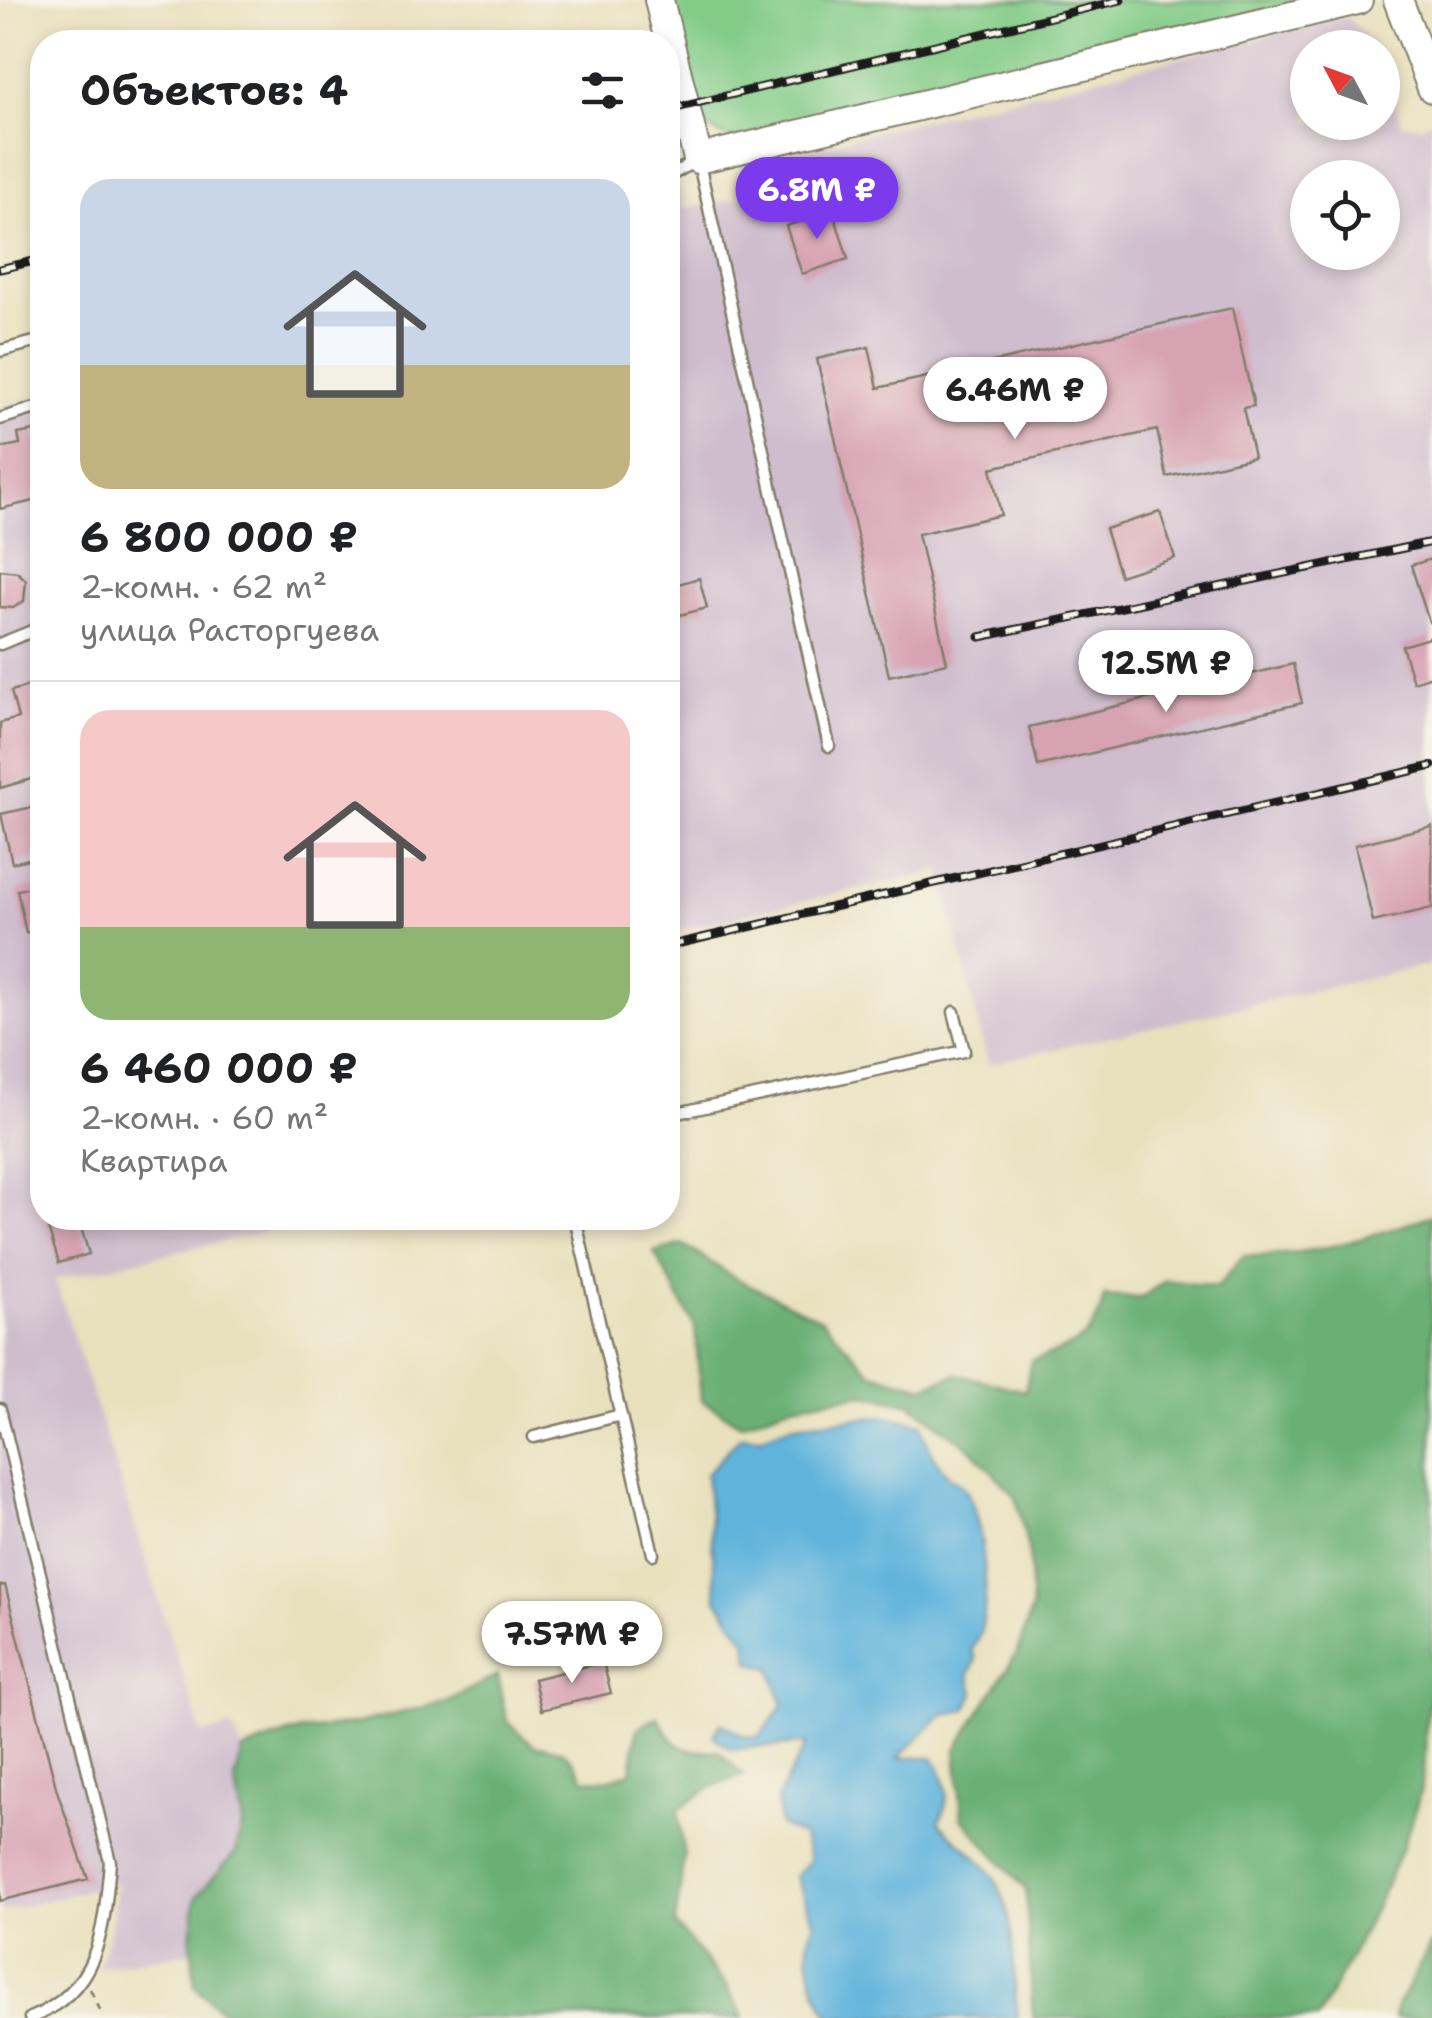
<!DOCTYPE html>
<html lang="ru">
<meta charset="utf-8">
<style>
:root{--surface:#fff;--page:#f6f6f6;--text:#202124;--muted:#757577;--line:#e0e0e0;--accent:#7c3aed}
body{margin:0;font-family:"Shantell Sans",sans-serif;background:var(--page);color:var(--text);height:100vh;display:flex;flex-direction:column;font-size:38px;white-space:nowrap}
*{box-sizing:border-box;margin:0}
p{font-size:32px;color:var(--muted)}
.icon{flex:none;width:55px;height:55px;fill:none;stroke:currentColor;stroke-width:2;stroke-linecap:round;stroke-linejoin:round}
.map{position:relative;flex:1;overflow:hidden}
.sheet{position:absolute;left:30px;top:30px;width:650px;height:1200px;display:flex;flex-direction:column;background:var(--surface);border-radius:40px;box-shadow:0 5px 15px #0003}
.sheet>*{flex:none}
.needle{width:65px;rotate:311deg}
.controls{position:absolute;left:1290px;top:30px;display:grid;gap:20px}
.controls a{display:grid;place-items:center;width:110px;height:110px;border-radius:50%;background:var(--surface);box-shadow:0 5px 15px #0003;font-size:50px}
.price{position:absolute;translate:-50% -85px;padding:0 22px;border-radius:35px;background:#fff;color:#222;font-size:32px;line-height:65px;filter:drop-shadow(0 2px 5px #0008)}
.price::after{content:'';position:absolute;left:50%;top:60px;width:30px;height:22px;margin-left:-15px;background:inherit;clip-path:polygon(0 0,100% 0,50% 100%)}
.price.active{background:var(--accent);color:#fff}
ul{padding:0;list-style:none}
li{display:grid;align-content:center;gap:20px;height:530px;padding:0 50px}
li+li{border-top:2px solid var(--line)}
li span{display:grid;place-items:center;height:310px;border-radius:30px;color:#555}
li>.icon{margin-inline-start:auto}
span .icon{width:180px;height:180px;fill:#fffc;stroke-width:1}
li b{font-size:42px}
h2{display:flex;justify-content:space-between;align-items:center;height:120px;padding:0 50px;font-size:42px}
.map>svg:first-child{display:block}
</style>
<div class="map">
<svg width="1432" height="2018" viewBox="0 0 1432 2018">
<rect width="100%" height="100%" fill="#f7f3e8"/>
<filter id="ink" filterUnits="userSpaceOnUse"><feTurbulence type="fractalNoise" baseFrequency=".01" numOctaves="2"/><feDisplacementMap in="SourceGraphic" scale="20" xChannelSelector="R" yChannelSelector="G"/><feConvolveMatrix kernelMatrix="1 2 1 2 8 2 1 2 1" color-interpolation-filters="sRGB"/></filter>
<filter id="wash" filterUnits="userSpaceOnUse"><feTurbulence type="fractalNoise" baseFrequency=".0048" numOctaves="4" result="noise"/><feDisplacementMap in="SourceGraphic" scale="40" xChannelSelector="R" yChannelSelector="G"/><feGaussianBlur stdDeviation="2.25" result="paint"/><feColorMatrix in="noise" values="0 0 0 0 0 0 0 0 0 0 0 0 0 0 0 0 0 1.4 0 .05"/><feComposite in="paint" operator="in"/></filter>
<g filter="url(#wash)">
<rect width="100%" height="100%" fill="#e8e0bc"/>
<!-- industrial -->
<path fill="#cfbdce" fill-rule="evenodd" d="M1347 17 1377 47 1308 48V122H1382L1383 64 1402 124 1422 126 1432 119V964L988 1064 941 870 668 932V189L679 186 685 208 773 193 777 156ZM1308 178H1382V252H1308Z
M42 397V1218H327L55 1279 202 1734 232 1727 243 1751 235 1779 243 1822 236 1852 196 1897 192 1952 98 1968 111 1928 117 1882 0 1912V408Z"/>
<!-- green -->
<path fill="#83cc88" stroke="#507452" stroke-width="2.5" d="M668 0H1315L732 140 704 126Z"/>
<!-- forest -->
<path fill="#6ab074" stroke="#436648" stroke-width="2.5" d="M1432 1215V1694C1422 1722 1428 1750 1423 1778 1410 1851 1353 1951 1318 2018H1033L1026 1890 962 1818 956 1749 1017 1653 1032 1607 1029 1554 1016 1497 971 1449 911 1404 864 1394 792 1405 741 1424 701 1400 695 1327 654 1252 682 1244 737 1279 821 1319 872 1373 924 1387 957 1374 1025 1391 1031 1361C1073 1346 1094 1343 1104 1296L1141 1298 1166 1280 1217 1287 1243 1256C1310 1257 1369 1238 1432 1215Z
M497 1675 507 1722 535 1746C563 1746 571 1755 585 1779L607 1780 631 1772 637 1729 658 1717C674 1748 683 1752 718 1751L744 1775 711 1787 678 1810 684 1857 675 1924 727 1987 744 2018H280L222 2012 195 1986 191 1940 196 1897 236 1852 243 1822 235 1779 243 1751 289 1733 358 1723 446 1702Z
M1432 1942V2018H1394L1396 2008Z"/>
<!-- water -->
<path fill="#60b4dc" stroke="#3e687c" stroke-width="2.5" d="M885 1416 922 1424C926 1444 935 1461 949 1476 953 1480 959 1481 962 1485 984 1509 996 1624 972 1649L976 1660 969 1674 974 1693 966 1710 942 1715 898 1758H933C947 1780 952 1799 939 1822 954 1840 977 1854 990 1872 1019 1910 1011 1973 1018 2018H831C812 1990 801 1952 814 1922L795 1877 810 1859 802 1835 780 1826 777 1799 806 1744 731 1749 713 1736 721 1723 744 1736 759 1737 783 1706 771 1668 750 1662 747 1642 717 1599 706 1474 741 1436 760 1437 792 1425Z"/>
<g id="blocks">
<!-- building -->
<path fill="#d7a2b2" d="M833 211 848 259 802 274 786 226Z
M1232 308 1254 406 1243 408 1254 457 1167 477 1157 430 991 468 1001 515 918 534 947 663 889 676 817 359 869 347 878 388Z
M34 431 36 438 42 437V499L0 509V448L20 444 18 434Z
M1160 512 1175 558 1120 576 1105 529Z
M1432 559V621L1429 622 1411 565Z
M0 570 17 572 26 580 24 601 13 608 0 607Z
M699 578 707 608 668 618V587Z
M1432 637V676L1413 682 1402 646Z
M1293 664 1302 703 1038 766 1029 727Z
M42 682V776L0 788V723L18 718 11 691Z
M42 805V856L12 863 1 814Z
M1432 826V908L1373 922 1355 845Z
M42 885V929L26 933 17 890Z
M45 1218H78L89 1254 59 1263Z
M5 1585 57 1791 88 1879 0 1901V1586Z
M603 1662 611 1693 541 1710 534 1679Z"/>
</g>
</g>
<g filter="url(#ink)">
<use href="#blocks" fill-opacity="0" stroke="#827e6c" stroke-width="2.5"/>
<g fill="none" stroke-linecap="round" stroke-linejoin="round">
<!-- lane casing -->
<g stroke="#827e6c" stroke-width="15">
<path id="lane" d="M668 177 698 159 829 746
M0 351 42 340
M0 419 42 406
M0 644 42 627
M668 1115 964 1051 954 1012
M575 1218 653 1554
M0 1409 110 1862C104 1928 100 1991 30 2018
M534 1437 621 1415"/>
</g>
<!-- secondary casing -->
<g stroke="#827e6c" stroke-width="32">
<path id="secondary" d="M659 0 698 159 1358 0
M1398 0 1432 88"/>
</g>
<!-- path -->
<path stroke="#827e6c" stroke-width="2.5" stroke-dasharray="8 8" stroke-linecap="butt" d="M668 158 669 141
M90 1989 104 2018"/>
<!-- lane -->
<use href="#lane" stroke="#fff" stroke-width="10"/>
<!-- secondary -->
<use href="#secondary" stroke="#fff" stroke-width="28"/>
<!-- rail casing -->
<g stroke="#1c1c1c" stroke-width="9">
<path id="rail" d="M668 110 1121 0
M0 269 42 259
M980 637 1432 542
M668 946 1432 766"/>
</g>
<!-- rail -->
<use href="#rail" stroke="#f7f3e8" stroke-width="5" stroke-dasharray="15" stroke-linecap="butt"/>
</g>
</g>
</svg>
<div class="controls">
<a><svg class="needle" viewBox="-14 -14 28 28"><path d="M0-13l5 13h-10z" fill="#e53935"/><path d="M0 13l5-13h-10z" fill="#757577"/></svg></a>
<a><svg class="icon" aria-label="locate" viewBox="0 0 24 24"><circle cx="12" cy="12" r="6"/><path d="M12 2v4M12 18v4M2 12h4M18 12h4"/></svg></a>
</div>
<b class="price active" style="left:817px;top:242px">6.8M ₽</b>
<b class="price" style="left:1015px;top:442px">6.46M ₽</b>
<b class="price" style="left:1166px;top:715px">12.5M ₽</b>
<b class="price" style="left:572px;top:1686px">7.57M ₽</b>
<section class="sheet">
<h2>Объектов: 4<svg class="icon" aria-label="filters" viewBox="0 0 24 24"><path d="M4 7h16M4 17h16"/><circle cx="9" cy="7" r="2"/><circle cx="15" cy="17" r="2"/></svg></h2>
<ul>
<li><span style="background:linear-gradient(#c9d6e8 60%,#c2b280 0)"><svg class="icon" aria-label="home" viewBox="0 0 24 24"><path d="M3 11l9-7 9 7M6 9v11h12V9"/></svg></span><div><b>6 800 000 ₽</b><p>2-комн. · 62 m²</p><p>улица Расторгуева</p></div></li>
<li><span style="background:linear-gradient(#f6c9c9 70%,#8fb573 0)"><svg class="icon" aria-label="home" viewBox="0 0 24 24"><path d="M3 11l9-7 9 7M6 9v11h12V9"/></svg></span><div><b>6 460 000 ₽</b><p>2-комн. · 60 m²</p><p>Квартира</p></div></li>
</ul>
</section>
</div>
